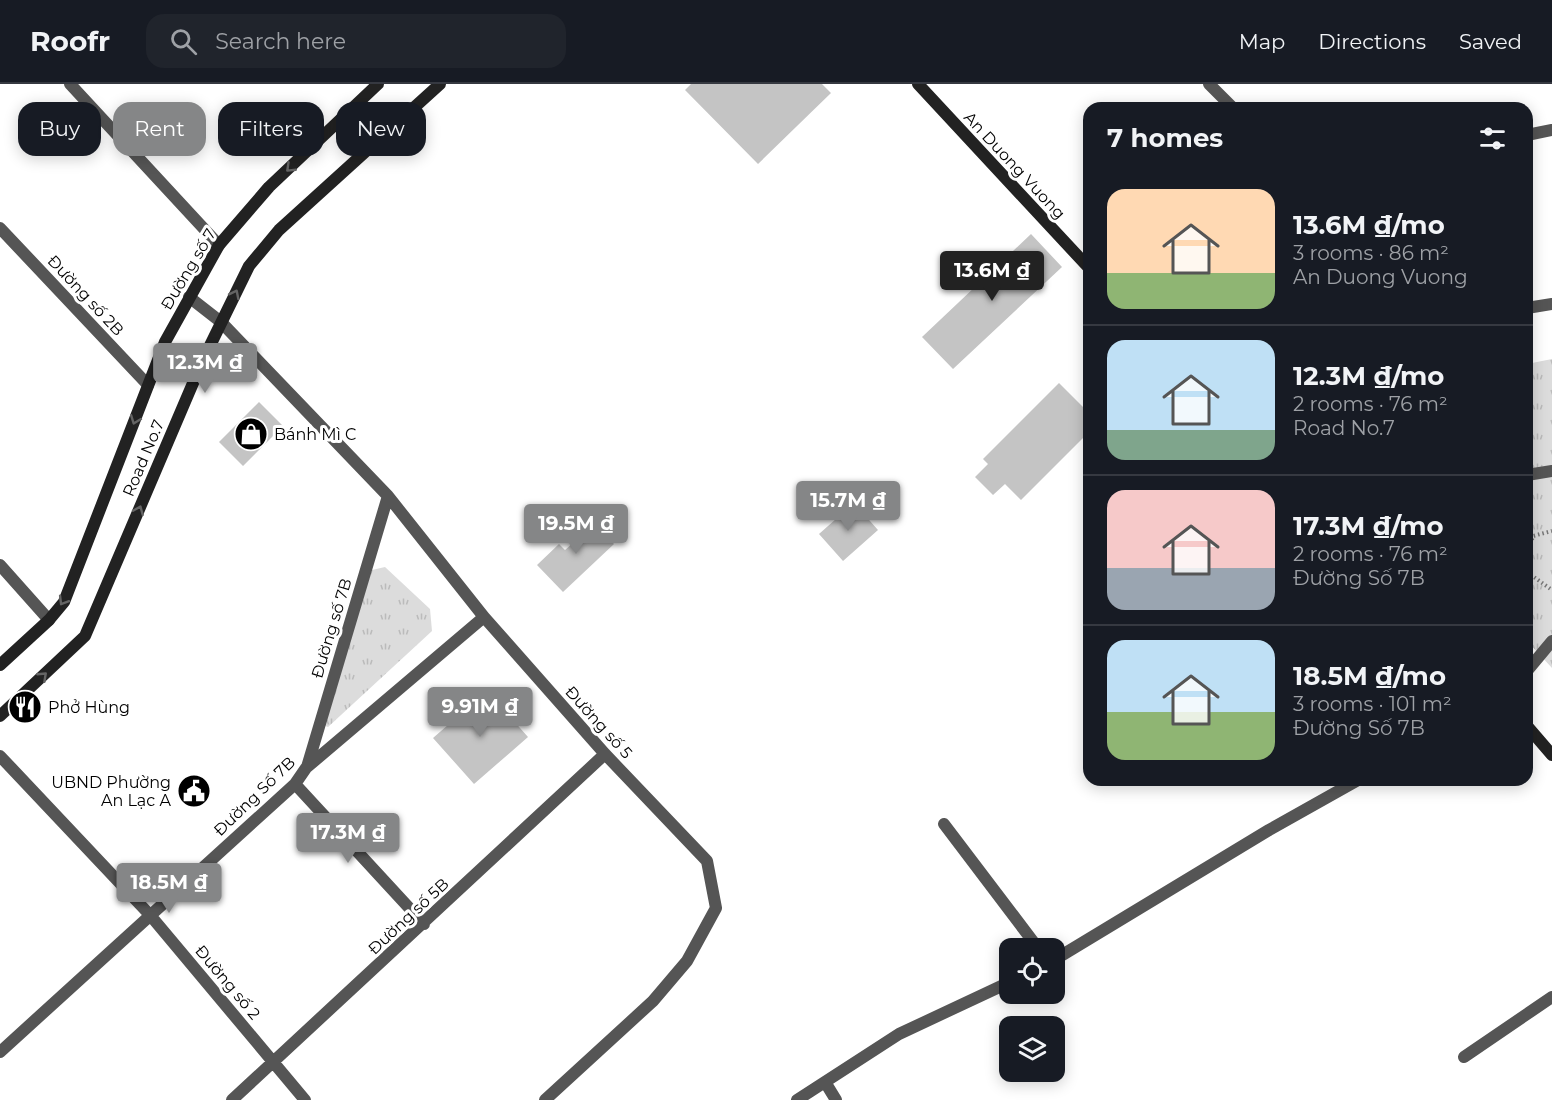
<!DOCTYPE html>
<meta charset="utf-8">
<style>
:root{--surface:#171b24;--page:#20242c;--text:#f1f3f6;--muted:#9ea1a6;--line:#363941;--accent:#858687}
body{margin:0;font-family:Montserrat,sans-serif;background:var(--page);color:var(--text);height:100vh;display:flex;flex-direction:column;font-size:22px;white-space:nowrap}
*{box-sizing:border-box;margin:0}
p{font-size:20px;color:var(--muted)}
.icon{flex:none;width:33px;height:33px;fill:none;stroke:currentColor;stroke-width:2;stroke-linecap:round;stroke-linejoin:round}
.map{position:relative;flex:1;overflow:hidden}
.side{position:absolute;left:1083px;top:18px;width:450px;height:684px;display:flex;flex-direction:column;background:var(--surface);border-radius:18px;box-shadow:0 3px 15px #0003}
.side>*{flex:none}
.top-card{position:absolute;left:18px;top:18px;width:570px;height:54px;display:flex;gap:12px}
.controls{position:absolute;left:999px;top:854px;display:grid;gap:12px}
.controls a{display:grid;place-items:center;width:66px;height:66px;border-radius:12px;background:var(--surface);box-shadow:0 3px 15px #0003;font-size:30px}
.price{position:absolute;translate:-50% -51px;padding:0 14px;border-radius:6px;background:var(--accent);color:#fff;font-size:20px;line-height:39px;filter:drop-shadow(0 2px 3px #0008)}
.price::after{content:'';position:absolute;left:50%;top:36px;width:18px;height:14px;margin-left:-9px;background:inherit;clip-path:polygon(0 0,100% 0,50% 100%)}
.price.on{background:#222;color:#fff}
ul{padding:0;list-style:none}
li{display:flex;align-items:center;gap:18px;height:150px;padding:0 24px}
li+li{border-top:2px solid var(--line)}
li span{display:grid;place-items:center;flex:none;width:168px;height:120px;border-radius:18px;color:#555}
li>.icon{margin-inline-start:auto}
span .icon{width:72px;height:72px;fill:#fffc;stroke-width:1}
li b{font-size:26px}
h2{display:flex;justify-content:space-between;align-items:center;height:72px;padding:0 24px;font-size:26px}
.pill{padding:0 21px;border-radius:18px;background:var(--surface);box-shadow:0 3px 15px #0003;font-size:21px;line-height:54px}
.pill.on{background:var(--accent);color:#fff}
header{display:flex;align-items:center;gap:36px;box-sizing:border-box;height:84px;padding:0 30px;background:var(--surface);border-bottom:2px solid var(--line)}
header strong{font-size:28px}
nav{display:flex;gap:33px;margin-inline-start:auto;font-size:21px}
.search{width:420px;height:54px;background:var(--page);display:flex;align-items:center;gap:15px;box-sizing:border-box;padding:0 21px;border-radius:18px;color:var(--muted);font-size:22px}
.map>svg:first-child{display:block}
</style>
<header>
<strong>Roofr</strong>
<div class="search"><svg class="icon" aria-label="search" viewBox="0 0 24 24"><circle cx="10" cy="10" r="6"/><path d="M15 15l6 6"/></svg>Search here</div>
<nav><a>Map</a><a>Directions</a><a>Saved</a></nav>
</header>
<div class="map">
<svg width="1552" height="1016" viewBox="0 0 1552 1016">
<defs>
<pattern id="park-tufts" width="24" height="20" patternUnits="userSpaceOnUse" patternTransform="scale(1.5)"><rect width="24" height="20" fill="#dcdcdc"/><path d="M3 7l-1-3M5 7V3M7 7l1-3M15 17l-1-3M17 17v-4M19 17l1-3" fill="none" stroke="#bbb"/></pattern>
</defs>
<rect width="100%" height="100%" fill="#fff"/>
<!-- park -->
<path fill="url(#park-tufts)" d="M1552 275V584L1527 557V280Z
M385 483 430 525 432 547 328 643 320 640 372 486Z"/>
<!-- building -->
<path fill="#c4c4c4" d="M691 0H822L831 9 758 80 685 6Z
M1031 150 1062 183 953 285 922 253Z
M1059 299 1089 329V348L1021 416 1005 400 993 411 975 393 988 380 983 375Z
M259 318 283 342 243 382 219 358Z
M854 419 878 446 843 477 819 450Z
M588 433 614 460 563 508 537 481 559 460 565 466 573 459 567 453Z
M487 607 528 653 474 700 433 654Z"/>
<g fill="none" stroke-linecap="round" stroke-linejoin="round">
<!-- path -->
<path stroke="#777" stroke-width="4" stroke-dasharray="1.5 3" stroke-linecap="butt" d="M1527 473 1533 452 1552 447
M1527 488 1552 506"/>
<!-- service -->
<path stroke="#555" stroke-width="12" d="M1527 391 1552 387
M1527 587 1552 557
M944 740 1038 864
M1054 876 1269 746 1358 696
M1464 973 1552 913
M825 998 836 1016
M797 1016 899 950 1010 898"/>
<!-- minor -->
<path stroke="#555" stroke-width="12" d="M70 0 219 161
M1209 0 1233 24
M1527 51 1552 46
M0 144 148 301
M189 213 221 238 388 412 484 533 605 670 707 777 716 824 687 877 653 917 545 1016
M0 481 49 536
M0 672 150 831 305 1016
M307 683 388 412
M295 700 424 840
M0 968 295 700 306 684 484 533
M232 1016 605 670"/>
<!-- tertiary -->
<path stroke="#555" stroke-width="12" d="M1527 224 1552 220"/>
<!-- secondary -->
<path stroke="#222" stroke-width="12" d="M918 0 1089 184
M0 581 49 536 64 518 165 258 219 161 269 103 378 0
M0 632 85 552 202 278 249 182 279 146 440 0
M1527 642 1552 671"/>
</g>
<!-- one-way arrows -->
<defs><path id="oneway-chevron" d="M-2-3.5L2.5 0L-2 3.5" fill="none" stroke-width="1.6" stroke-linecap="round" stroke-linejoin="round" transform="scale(1.5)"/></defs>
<g stroke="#646464">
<use href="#oneway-chevron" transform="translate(290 84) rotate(136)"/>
<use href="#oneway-chevron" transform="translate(235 210) rotate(-63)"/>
<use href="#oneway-chevron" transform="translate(135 336) rotate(111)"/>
<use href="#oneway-chevron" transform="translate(139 426) rotate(-67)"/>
<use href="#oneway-chevron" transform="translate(63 517) rotate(121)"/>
<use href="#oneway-chevron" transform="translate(43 592) rotate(-43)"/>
</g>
<!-- icons -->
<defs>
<g id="shop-disc" transform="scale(1.725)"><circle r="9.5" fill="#000" stroke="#fff"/><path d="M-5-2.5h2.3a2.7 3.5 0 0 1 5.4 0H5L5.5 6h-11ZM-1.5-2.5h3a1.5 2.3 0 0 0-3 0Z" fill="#fff"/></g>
<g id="restaurant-disc" transform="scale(1.725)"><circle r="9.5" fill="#000" stroke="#fff"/><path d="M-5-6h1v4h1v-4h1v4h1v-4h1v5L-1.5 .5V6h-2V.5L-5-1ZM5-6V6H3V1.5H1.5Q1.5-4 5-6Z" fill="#fff"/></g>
<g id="civic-disc" transform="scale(1.725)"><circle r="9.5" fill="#000" stroke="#fff"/><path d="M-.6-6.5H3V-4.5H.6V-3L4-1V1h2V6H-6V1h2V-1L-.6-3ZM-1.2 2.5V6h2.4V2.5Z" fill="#fff"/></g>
</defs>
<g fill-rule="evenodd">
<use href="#shop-disc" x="251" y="350"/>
<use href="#restaurant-disc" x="25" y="623"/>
<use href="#civic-disc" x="194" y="707"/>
</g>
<g text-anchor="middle" stroke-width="6" stroke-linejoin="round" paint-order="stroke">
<!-- street labels -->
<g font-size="16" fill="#000" stroke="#fff">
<text transform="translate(1015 81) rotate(47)" y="6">An Duong Vuong</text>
<text transform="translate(188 185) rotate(-59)" y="6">Đường số 7</text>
<text transform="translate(86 211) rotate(47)" y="6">Đường số 2B</text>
<text transform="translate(143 374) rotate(-67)" y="6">Road No.7</text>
<text transform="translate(331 544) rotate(-73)" y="6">Đường số 7B</text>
<text transform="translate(599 638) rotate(48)" y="6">Đường số 5</text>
<text transform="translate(254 712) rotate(-44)" y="6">Đường Số 7B</text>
<text transform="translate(408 832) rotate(-43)" y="6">Đường số 5B</text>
<text transform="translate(228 898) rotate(50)" y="6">Đường số 2</text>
</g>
<!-- poi labels -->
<g font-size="16" fill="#000" stroke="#fff" text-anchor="start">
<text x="274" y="356">Bánh Mì C</text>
<text x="48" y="629">Phở Hùng</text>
<text x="171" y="704" text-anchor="end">UBND Phường<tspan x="171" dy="18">An Lạc A</tspan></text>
</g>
</g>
</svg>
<div class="controls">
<a><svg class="icon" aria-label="locate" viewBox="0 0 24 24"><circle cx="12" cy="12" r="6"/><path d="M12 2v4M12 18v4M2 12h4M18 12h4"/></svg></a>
<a><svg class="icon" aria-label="layers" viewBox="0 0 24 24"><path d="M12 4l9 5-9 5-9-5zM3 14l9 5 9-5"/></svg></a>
</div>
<b class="price on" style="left:992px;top:218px">13.6M ₫</b>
<b class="price" style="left:205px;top:310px">12.3M ₫</b>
<b class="price" style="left:848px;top:448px">15.7M ₫</b>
<b class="price" style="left:576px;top:471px">19.5M ₫</b>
<b class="price" style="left:480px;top:654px">9.91M ₫</b>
<b class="price" style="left:348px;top:780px">17.3M ₫</b>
<b class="price" style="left:169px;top:830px">18.5M ₫</b>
<div class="top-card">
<a class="pill">Buy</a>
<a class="pill on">Rent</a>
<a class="pill">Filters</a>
<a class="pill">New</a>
</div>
<section class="side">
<h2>7 homes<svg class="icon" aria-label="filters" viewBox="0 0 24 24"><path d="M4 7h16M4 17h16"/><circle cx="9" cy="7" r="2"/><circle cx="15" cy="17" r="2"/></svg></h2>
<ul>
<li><span style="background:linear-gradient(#ffd9b3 70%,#8fb573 0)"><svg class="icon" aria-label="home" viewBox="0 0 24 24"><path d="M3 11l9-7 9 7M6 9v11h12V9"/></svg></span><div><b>13.6M ₫/mo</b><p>3 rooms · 86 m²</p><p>An Duong Vuong</p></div></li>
<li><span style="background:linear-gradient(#bfe0f5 75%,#7fa58c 0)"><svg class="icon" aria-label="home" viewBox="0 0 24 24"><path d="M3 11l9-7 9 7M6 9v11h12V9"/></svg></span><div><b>12.3M ₫/mo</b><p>2 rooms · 76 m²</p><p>Road No.7</p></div></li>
<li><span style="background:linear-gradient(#f6c9c9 65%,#9aa5b1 0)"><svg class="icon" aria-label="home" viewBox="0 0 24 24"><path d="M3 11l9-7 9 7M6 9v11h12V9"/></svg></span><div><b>17.3M ₫/mo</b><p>2 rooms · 76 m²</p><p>Đường Số 7B</p></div></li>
<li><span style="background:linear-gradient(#bfe0f5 60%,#8fb573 0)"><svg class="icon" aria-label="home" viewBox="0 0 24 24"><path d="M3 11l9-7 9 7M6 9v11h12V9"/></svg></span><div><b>18.5M ₫/mo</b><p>3 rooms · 101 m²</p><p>Đường Số 7B</p></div></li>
</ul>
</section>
</div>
